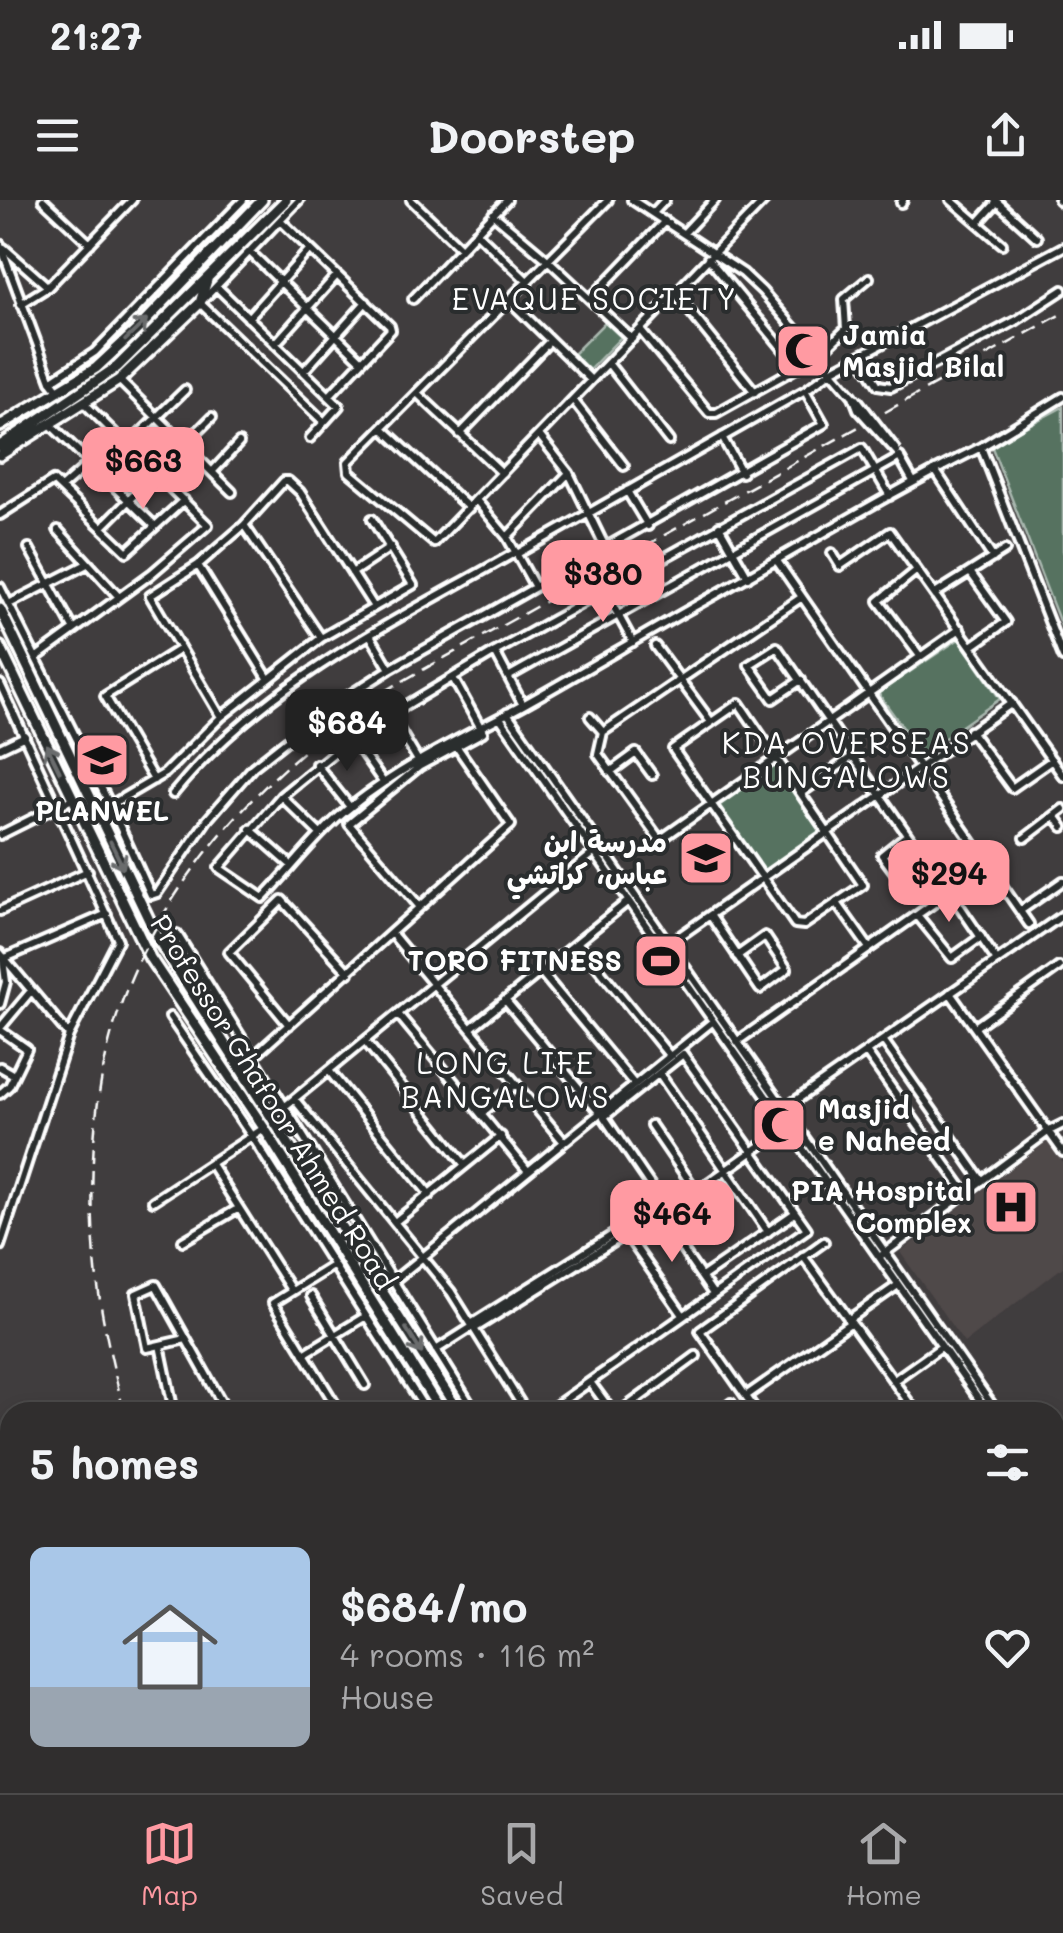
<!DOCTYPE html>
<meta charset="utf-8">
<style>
:root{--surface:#302e2e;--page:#383636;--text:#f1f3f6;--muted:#a8a8aa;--line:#4b4a4a;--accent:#ff9aa2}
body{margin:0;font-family:Mali,"Playpen Sans Arabic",sans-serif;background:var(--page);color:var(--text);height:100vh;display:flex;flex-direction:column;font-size:38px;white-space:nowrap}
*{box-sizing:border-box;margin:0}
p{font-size:32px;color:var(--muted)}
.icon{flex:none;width:55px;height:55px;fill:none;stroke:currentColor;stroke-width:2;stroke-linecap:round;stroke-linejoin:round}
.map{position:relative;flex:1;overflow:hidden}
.sheet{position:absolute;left:0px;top:1202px;width:1065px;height:392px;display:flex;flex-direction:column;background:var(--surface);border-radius:30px 30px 0 0;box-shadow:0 5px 15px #0003,0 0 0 2px var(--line)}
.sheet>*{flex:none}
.price{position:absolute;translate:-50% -85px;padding:0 22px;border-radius:20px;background:var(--accent);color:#111;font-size:32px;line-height:65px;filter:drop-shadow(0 2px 5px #0008)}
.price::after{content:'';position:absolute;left:50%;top:60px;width:30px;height:22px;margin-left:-15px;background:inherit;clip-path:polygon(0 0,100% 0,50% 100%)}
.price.on{background:#222;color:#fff}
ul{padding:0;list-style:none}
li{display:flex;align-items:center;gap:30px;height:250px;padding:0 30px}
li span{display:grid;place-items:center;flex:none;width:280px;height:200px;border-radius:15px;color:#555}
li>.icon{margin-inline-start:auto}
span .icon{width:120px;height:120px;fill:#fffc;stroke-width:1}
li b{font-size:42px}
h2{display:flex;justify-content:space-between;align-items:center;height:120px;padding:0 30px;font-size:42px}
.status{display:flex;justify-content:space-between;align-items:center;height:70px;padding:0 50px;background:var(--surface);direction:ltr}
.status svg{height:28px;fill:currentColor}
header{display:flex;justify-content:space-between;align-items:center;height:130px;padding:0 30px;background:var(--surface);font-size:45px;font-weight:700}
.dock{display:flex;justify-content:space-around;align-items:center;height:140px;border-top:2px solid var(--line);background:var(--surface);font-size:28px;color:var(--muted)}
.dock a{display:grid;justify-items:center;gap:5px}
.dock .on{color:var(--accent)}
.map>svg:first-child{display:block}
</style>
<div class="status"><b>21:27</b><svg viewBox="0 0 49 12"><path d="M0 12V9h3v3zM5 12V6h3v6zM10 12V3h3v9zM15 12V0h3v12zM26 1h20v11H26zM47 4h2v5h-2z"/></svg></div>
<header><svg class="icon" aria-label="menu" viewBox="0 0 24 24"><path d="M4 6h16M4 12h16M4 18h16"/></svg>Doorstep<svg class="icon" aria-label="share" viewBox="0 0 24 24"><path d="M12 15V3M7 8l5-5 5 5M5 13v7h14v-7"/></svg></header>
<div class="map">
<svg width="1063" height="1593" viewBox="0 0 1063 1593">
<rect width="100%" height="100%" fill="#403d3e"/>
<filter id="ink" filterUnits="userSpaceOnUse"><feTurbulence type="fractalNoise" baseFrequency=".01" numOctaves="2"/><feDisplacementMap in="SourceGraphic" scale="20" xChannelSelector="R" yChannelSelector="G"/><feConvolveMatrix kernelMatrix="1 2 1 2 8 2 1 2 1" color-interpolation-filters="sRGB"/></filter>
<g filter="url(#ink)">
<!-- built -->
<path fill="#4f4849" d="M1049 940 1063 962V1067L964 1143 900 1052Z"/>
<!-- green -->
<path fill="#567260" stroke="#aab8b0" stroke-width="2.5" d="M605 122 621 137 589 170 573 154Z
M1063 207V431L991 245Z
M959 439 1000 499 922 554 878 493Z
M776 557 826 631 763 678 712 603Z"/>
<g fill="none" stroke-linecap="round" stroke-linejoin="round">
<!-- minor casing -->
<g stroke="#fff" stroke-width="14">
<path id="minor" d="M43 0 90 44
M299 0 200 103 324 222
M411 0 461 48
M608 0 348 262 349 272 434 343 765 0
M632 0 743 73 762 91 853 196
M951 0 1002 44
M995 0 1037 38
M1059 0 1063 3
M901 3 903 0
M653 13 665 0
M493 14 549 61 632 139
M978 23 997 2
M476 32 528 82
M684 33 715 0
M0 44 51 181 58 190
M4 48 48 87
M251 53 362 161 391 130 390 126 281 21
M708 58 798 167
M217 87 339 206 310 238
M675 93 755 192
M413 99 507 0
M590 99 665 21
M510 101 591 180
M21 104 48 87 132 0
M248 118 310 49
M640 130 709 213H716L818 156 846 129 844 99 869 78
M275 144 337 75
M859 156 878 185 891 187 1017 120 1063 90
M608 163 669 241
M303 172 366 102
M119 180 232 292
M51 181 95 152 243 0
M417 193 502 273
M329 196 362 161
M573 200 624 266
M50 224 155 326
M382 228 469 308
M460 234 550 141
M539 235 569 273 606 349
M722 237 742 273
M127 246 185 190
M981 247 1063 197
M900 258 913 281
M935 270 993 358
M212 272 239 243
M62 287 118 238
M627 291 648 326
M890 296 862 248 495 452 352 538 281 596 219 668 263 698C293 667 318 632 353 605 406 563 464 537 523 505 579 474 633 441 688 410 786 356 881 297 981 247L1063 457
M476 300 507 337 535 387
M0 315 53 281 127 352 184 300
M244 325 321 438
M103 326 212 217
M719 326 748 377
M58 330 119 397
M507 337 569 273
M29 348 74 430
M832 353 840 366 890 332 1063 576
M517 354 807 189 831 171 1063 47
M777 361 1029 724
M198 365 268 478
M917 370 879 401 920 456
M970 372 1006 422 972 446
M352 373 391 347
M0 387 111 607 151 695 157 693 207 620 253 567 323 512 390 469 824 224 805 190
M605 391 633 442
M935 394 1005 350
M9 404 87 364
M370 435 390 469
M655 446 711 522
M495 452 523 505
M37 457 151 374 208 325 83 202
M508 477 900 257
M801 480 773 499 749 465 777 447 930 667 905 686 882 655 907 635
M0 484 118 740 69 835
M739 503 863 685 804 725 795 724 673 549Z
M507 513 997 1212
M390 514 417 559
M221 517 150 396 198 365 244 325 284 281H288L300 292 374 407
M590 517 603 532 598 554 660 640 960 429
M500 518 988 1212
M970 531 1012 588 1052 560
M603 532 802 397
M352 538 383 582
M0 548 25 536
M316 564 350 607
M610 572 636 553 652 575
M154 580 105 496 180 449
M801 593 853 556
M173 594C263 483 394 422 516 352
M281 596 320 634
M97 613 165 573 221 517 321 438 413 385 372 319
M1055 616 1063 627
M250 629 291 665
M0 635 72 599
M1025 638 1063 609
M950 692 997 761
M837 703 869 748
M419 706 349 624 420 566 483 532 453 478
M0 711 88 671
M1020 711 1063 681
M710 715 760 789 787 769 765 736 737 756
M917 715 952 758 981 737
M177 734 475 1212
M392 734 564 942
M578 743 669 855
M670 743 1012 503
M0 753 69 835 0 1046
M3 759 107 714
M541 772 634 884
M950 793 1063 952
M505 800 600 913
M0 804 6 782 3 760
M398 814 528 971
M170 817 253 938 427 1212
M289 825 229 752 282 700 349 773
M975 827 1059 767
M0 828 31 791
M471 828 627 702
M0 830 27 849 9 886 0 894
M883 840 982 981
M738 841 988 665
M366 842 465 965
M866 852 966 993
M254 856 511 625 457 547
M0 867 14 875
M330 872 430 995
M659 873 768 1032
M295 900 451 1092 526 1212
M785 908 1063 715
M482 913 516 884
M272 917 601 647
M651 925 696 991
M211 964 291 1090
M153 1001 264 928
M660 1017 713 1094
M396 1021 501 936
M640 1031 790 925
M183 1041 239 1008
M882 1055 1049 931 1063 924
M803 1056 916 1212
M334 1065 273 1103 340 1212
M702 1077 795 1013
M392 1082 712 822
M311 1096 365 1185
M848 1120 898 1085
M471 1124 614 1034
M474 1129 626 1034 683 1115
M186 1139 147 1148 136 1094 156 1085 227 1212
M160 1145 174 1212
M436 1150 472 1127
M304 1154 366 1116
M893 1181 941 1147
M590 1182 612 1212
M746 1196 850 1123
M407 1212 435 1203
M547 1212 807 1029 683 854 604 917 668 1011
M620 1212 696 1156
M719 1212 731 1203
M757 1212 700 1131 824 1042
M0 1270 10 1267
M0 1286 7 1296 10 1323
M1055 1288 1063 1283
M1055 1378 1063 1373
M0 1392 10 1373
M0 1413H10
M1055 1459 1063 1453
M0 1460H10
M1055 1523 1063 1518
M8 1546 10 1498
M0 1570 10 1571
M27 1585 28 1593
M186 1585V1593
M513 1585 524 1593
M821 1585 828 1593
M1024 1585 1031 1593
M501 1593H503
M566 1593 570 1585
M619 1593 625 1585
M869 1593 879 1585
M956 1593 967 1585"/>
</g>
<!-- secondary casing -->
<g stroke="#fff" stroke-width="15">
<path id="secondary" d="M1055 1307 1063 1301
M1055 1325 1063 1319
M668 1585 670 1593
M634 1593 647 1585
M650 1593 654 1590"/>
</g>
<!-- primary casing -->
<g stroke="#fff" stroke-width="16">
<path id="primary" d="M0 226 96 168 138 129 262 0
M0 246 117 167 286 0
M0 255 119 180 200 103 207 80
M0 409 158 739 459 1212
M0 447 150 758 264 928 441 1212
M681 1585 687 1593
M698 1585 704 1593
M710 1585 717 1593
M632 1593 636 1585
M736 1593 737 1585"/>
</g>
<!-- minor -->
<use href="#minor" stroke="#2a2d2e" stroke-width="6"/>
<!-- secondary -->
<use href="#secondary" stroke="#2a2d2e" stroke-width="8"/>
<!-- primary -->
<use href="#primary" stroke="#2a2d2e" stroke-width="9"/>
<!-- rail -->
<path stroke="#fff" stroke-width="2.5" stroke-dasharray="15 8" stroke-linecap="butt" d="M124 1212C113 1166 101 1118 96 1070 89 994 91 910 111 836 151 690 266 565 392 487L1063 113
M212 1585 213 1593"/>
<!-- minor-bridge casing -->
<g stroke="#fff" stroke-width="14" stroke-linecap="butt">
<path id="minor-bridge" d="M853 196 858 209 897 252
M856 198 897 251"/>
</g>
<!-- primary-bridge casing -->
<g stroke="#fff" stroke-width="16" stroke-linecap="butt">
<path id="primary-bridge" d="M687 1585 693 1593"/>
</g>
<!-- minor-bridge -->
<use href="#minor-bridge" stroke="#2a2d2e" stroke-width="6"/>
<!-- primary-bridge -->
<use href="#primary-bridge" stroke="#2a2d2e" stroke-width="9"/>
</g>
<!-- one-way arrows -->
<defs><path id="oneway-shaft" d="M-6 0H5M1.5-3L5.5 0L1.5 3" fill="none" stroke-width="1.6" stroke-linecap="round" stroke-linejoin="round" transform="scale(2.5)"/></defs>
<g stroke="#6a6c6d">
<use href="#oneway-shaft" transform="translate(136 130) rotate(-44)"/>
<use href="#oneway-shaft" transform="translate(53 558) rotate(-116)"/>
<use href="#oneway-shaft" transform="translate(117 655) rotate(64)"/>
<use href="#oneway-shaft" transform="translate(414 1141) rotate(58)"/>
</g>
</g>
<!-- icons -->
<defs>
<g id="mosque-square" transform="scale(2.875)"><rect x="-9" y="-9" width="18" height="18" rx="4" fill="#ff9aa2" stroke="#2a2d2e"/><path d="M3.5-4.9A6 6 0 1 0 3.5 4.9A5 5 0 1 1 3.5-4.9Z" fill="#111"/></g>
<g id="university-square" transform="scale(2.875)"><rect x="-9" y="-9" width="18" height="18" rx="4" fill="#ff9aa2" stroke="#2a2d2e"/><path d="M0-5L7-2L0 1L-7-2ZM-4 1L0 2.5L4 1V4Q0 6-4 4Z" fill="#111"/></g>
<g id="stadium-square" transform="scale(2.875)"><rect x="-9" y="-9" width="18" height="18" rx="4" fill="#ff9aa2" stroke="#2a2d2e"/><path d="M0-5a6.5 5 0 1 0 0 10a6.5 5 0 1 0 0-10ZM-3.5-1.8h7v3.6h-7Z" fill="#111"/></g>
<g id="hospital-square" transform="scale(2.875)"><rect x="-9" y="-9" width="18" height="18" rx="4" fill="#ff9aa2" stroke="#2a2d2e"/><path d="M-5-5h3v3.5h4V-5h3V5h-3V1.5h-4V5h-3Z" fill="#111"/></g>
</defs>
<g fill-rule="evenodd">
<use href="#mosque-square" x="803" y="151"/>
<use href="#university-square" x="102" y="560"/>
<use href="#university-square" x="706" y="658"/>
<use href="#stadium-square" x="661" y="761"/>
<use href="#mosque-square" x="779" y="925"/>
<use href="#hospital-square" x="1011" y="1007"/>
</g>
<g text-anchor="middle" stroke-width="8" stroke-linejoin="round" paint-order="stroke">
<!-- poi labels -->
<g font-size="28" font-weight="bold" fill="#fff" stroke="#2a2d2e" text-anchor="end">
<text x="842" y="145" text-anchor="start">Jamia<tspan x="842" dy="32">Masjid Bilal</tspan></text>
<text x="102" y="621" text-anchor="middle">PLANWEL</text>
<text x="667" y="652">مدرسة ابن<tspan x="667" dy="32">عباس، كراتشي</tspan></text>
<text x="622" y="771">TORO FITNESS</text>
<text x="818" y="919" text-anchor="start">Masjid<tspan x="818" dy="32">e Naheed</tspan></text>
<text x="972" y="1001">PIA Hospital<tspan x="972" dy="32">Complex</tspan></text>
</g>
<!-- street labels -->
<g font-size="28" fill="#fff" stroke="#2a2d2e">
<text transform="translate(273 902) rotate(58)" y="10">Professor Ghafoor Ahmed Road</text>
</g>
<!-- neighbourhood labels -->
<g font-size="30" letter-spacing="2.5" fill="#fff" stroke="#2a2d2e">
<text x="595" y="110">EVAQUE SOCIETY</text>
<text x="847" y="554">KDA OVERSEAS<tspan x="847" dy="34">BUNGALOWS</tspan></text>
<text x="506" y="874">LONG LIFE<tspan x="506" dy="34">BANGALOWS</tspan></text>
</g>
</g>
</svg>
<b class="price" style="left:143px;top:312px">$663</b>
<b class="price" style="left:603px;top:425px">$380</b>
<b class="price on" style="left:347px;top:574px">$684</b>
<b class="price" style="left:949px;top:725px">$294</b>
<b class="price" style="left:672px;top:1065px">$464</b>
<section class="sheet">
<h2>5 homes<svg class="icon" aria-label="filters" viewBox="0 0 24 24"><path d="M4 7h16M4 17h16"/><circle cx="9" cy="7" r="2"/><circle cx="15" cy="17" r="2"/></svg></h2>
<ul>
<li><span style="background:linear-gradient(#a9c7e8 70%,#9aa5b1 0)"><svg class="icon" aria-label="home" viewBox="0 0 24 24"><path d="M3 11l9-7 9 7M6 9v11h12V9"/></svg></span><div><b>$684/mo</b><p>4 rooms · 116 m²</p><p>House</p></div><svg class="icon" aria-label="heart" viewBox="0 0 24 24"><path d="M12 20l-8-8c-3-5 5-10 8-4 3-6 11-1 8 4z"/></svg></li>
</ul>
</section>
</div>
<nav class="dock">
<a class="on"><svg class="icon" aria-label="map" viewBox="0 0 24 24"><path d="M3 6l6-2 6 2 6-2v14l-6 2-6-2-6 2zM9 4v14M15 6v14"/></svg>Map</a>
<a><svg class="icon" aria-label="saved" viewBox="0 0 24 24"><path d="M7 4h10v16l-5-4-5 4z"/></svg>Saved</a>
<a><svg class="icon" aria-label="home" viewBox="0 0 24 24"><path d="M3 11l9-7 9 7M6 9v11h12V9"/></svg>Home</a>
</nav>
